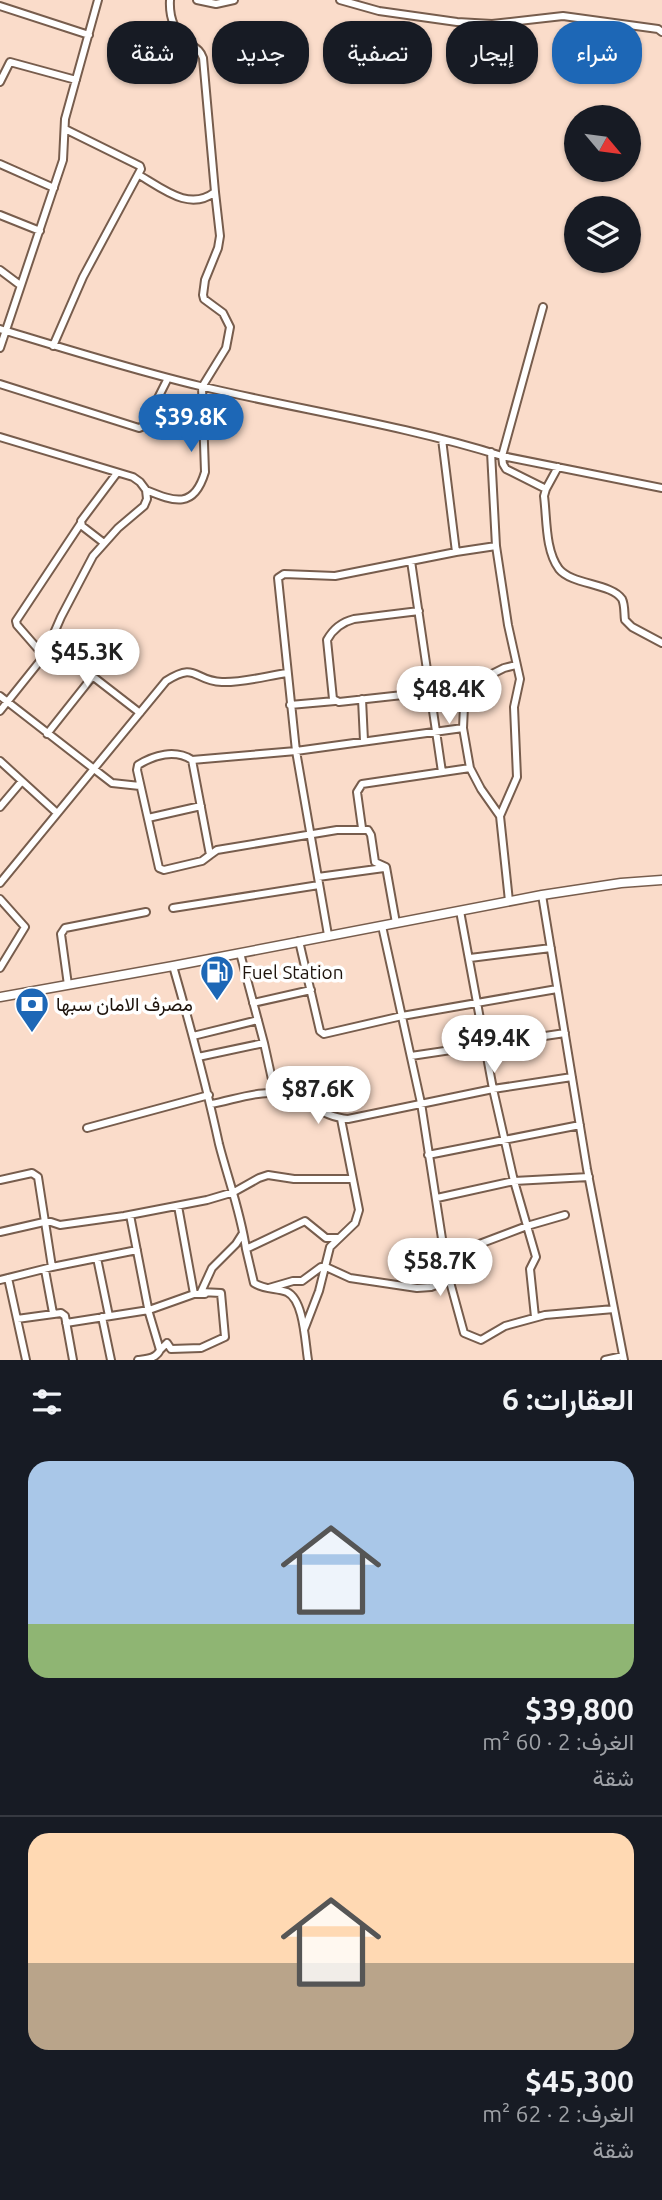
<!DOCTYPE html>
<html lang="ar">
<meta charset="utf-8">
<style>
:root{--surface:#171b24;--page:#20242c;--text:#f1f3f6;--muted:#9ea1a6;--line:#363941;--accent:#1d67b6}
body{margin:0;font-family:Ubuntu,Vazirmatn,sans-serif;background:var(--page);color:var(--text);direction:rtl;height:100vh;display:flex;flex-direction:column;font-size:26px;white-space:nowrap}
*{box-sizing:border-box;margin:0}
p{font-size:23px;color:var(--muted)}
.icon{flex:none;width:38px;height:38px;fill:none;stroke:currentColor;stroke-width:2;stroke-linecap:round;stroke-linejoin:round}
.map{position:relative;height:1360px;overflow:hidden;direction:ltr}
.panel{display:flex;flex-direction:column;background:var(--surface);flex:1}
.panel>*{flex:none}
.banner{position:absolute;left:21px;top:21px;width:621px;height:63px;direction:rtl;display:flex;gap:14px}
.needle{width:46px;rotate:119deg}
.fabs{position:absolute;left:564px;top:105px;display:grid;gap:14px}
.fabs a{display:grid;place-items:center;width:77px;height:77px;border-radius:50%;background:var(--surface);box-shadow:0 2px 5px #0004;font-size:35px}
.price{position:absolute;translate:-50% -60px;padding:0 16px;border-radius:24px;background:#fff;color:#222;font-size:23px;line-height:46px;filter:drop-shadow(0 2px 4px #0008)}
.price::after{content:'';position:absolute;left:50%;top:42px;width:21px;height:16px;margin-left:-10px;background:inherit;clip-path:polygon(0 0,100% 0,50% 100%)}
.price.selected{background:var(--accent);color:#fff}
ul{padding:0;list-style:none}
li{display:grid;align-content:center;gap:14px;height:371px;padding:0 28px}
li+li{border-top:2px solid var(--line)}
li span{display:grid;place-items:center;height:217px;border-radius:21px;color:#555}
li>.icon{margin-inline-start:auto}
span .icon{width:126px;height:126px;fill:#fffc;stroke-width:1}
li b{font-size:30px}
h2{display:flex;justify-content:space-between;align-items:center;height:84px;padding:0 28px;font-size:30px}
.tag{padding:0 24px;border-radius:28px;background:var(--surface);box-shadow:0 2px 5px #0004;font-size:24px;line-height:63px}
.tag.selected{background:var(--accent);color:#fff}
.map>svg:first-child{display:block}
</style>
<div class="map">
<svg width="662" height="1360" viewBox="0 0 662 1360">
<rect width="100%" height="100%" fill="#fadcca"/>
<g fill="none" stroke-linecap="round" stroke-linejoin="round">
<!-- minor casing -->
<g stroke="#775d4d" stroke-width="10">
<path id="minor" d="M197 0 216 4 234 0
M340 0 379 11 457 22 492 24 563 16 658 29 662 32
M0 6 89 35
M0 82 10 62 76 80
M0 164 54 188
M139 175C162 188 189 212 215 192L203 58C200 49 195 48 187 42 174 31 169 17 170 0
M0 215 40 231
M0 270 20 285
M543 307 502 456 662 488
M0 329C66 349 133 370 200 386 301 410 403 425 502 456L503 464 506 469 546 489 544 496C547 519 545 550 559 569 572 585 611 583 622 599 625 605 624 614 625 620L632 627 662 643
M53 346 83 277 141 169 140 166 65 129
M0 348 63 160 65 119 98 0
M0 384 139 428 144 426 168 378
M0 437 133 477 140 482 146 490 147 499 144 506 118 528 93 556 61 617 44 656 0 711
M442 439 456 552
M491 452 496 546 508 625 520 679 514 707 517 777 500 816
M546 489 558 467
M146 490C175 502 194 509 205 472L202 387 226 348 230 327 223 313 204 299 203 295 205 280 218 248 220 236 215 192
M104 543 82 526 81 521 117 473
M411 561 442 772
M419 611 354 619C342 622 333 629 327 640L333 699 339 702 430 692
M51 644 140 713
M44 656 17 625 16 621 81 523
M0 696 112 783 140 786
M362 699 364 741
M290 705 335 701
M47 734 93 676
M192 760 210 855 217 850 337 830H368L371 835 375 862 386 867 396 923
M0 761 57 813
M0 807 22 781
M148 818 201 806
M362 828 357 792 362 784 470 768
M210 855 202 861 164 870 159 868 137 770 138 765C154 755 175 749 192 760L296 751 463 728
M318 877 384 868
M0 883 166 681C197 661 193 681 222 682 241 683 267 676 287 673
M542 895 587 1169 624 1360
M0 899 25 927 0 968
M509 901 500 816 481 789 470 768 463 728 464 706 471 691 482 679 504 668 516 665
M173 908 319 885
M460 911 493 1089 514 1181 536 1257 530 1269 535 1317
M382 926 421 1103 447 1271 464 1333 481 1340 505 1326 545 1315 614 1309
M328 935 296 751 278 578 284 574 335 576 456 552 496 546
M299 941 320 1031 324 1034 402 1016 557 989
M470 958 551 948
M173 966C190 1025 206 1084 219 1144 228 1179 241 1213 246 1249
M68 985 61 934 65 928 146 912
M253 1003 311 990
M193 1036 258 1020
M264 1043 275 1093
M411 1056 565 1033
M198 1057 264 1043 240 953
M211 1104C229 1101 254 1092 271 1093 297 1093 320 1117 348 1119L493 1089 572 1077
M87 1128 209 1095
M428 1155 580 1125
M0 1180 32 1173 38 1177 52 1267
M437 1198 514 1181 589 1177
M178 1206 194 1294
M130 1215 149 1313 160 1350C156 1359 146 1359 138 1360
M0 1232 44 1222H51L60 1225 124 1216 207 1200 234 1192 259 1178 268 1175 294 1179H352
M445 1257 527 1226 565 1215
M97 1258 109 1316
M45 1270 53 1313
M8 1278 26 1360
M0 1280 52 1267 137 1250
M269 1288 293 1281H302L321 1267H326L350 1278 417 1288 431 1287 449 1280
M102 1317 111 1360
M17 1319 61 1313 65 1316 73 1360
M66 1323 149 1310 194 1294H205
M304 1330 319 1291 330 1247 355 1223 359 1210 341 1119
M160 1350 167 1343 171 1349 201 1348 225 1337 221 1293 201 1292 212 1268 236 1244 243 1233
M308 1360C305 1342 304 1300 287 1292 276 1288 265 1290 254 1283L246 1249 305 1221 326 1238H338
M605 1360 623 1356"/>
</g>
<!-- tertiary casing -->
<g stroke="#775d4d" stroke-width="11">
<path id="tertiary" d="M0 997 173 966 542 895 621 883 662 880"/>
</g>
<!-- minor -->
<use href="#minor" stroke="#fff" stroke-width="6"/>
<!-- tertiary -->
<use href="#tertiary" stroke="#fff" stroke-width="8"/>
</g>
<!-- icons -->
<defs>
<g id="fuel-pin" transform="scale(1.75)"><path d="M0 17L-7.5 6A9.5 9.5 0 1 1 7.5 6Z" fill="#1d67b6" stroke="#fff"/><path d="M-5.5-6h7V0h2V4h1.3V-2.5L3-4.5l.8-.8L6-3V5H2.5V1h-1V6h-7ZM-4.2-4.7v3.2H.2V-4.7Z" fill="#fff"/></g>
<g id="bank-pin" transform="scale(1.75)"><path d="M0 17L-7.5 6A9.5 9.5 0 1 1 7.5 6Z" fill="#1d67b6" stroke="#fff"/><path d="M-6-4H6V4H-6ZM0-2.3a2.3 2.3 0 1 0 0 4.6a2.3 2.3 0 1 0 0-4.6Z" fill="#fff"/></g>
</defs>
<g fill-rule="evenodd">
<use href="#fuel-pin" x="217" y="972"/>
<use href="#bank-pin" x="32" y="1004"/>
</g>
<g text-anchor="middle" stroke-width="7" stroke-linejoin="round" paint-order="stroke">
<!-- poi labels -->
<g font-size="19" fill="#1e140d" stroke="#fff" text-anchor="start">
<text x="242" y="979">Fuel Station</text>
<text x="56" y="1011">مصرف الامان سبها</text>
</g>
</g>
</svg>
<div class="fabs">
<a><svg class="needle" viewBox="-14 -14 28 28"><path d="M0-13l5 13h-10z" fill="#e53935"/><path d="M0 13l5-13h-10z" fill="#9ea1a6"/></svg></a>
<a><svg class="icon" aria-label="layers" viewBox="0 0 24 24"><path d="M12 4l9 5-9 5-9-5zM3 14l9 5 9-5"/></svg></a>
</div>
<b class="price selected" style="left:191px;top:454px">$39.8K</b>
<b class="price" style="left:87px;top:689px">$45.3K</b>
<b class="price" style="left:449px;top:726px">$48.4K</b>
<b class="price" style="left:494px;top:1075px">$49.4K</b>
<b class="price" style="left:318px;top:1126px">$87.6K</b>
<b class="price" style="left:440px;top:1298px">$58.7K</b>
<div class="banner">
<a class="tag selected">شراء</a>
<a class="tag">إيجار</a>
<a class="tag">تصفية</a>
<a class="tag">جديد</a>
<a class="tag">شقة</a>
</div>
</div>
<section class="panel">
<h2>العقارات: 6<svg class="icon" aria-label="filters" viewBox="0 0 24 24"><path d="M4 7h16M4 17h16"/><circle cx="9" cy="7" r="2"/><circle cx="15" cy="17" r="2"/></svg></h2>
<ul>
<li><span style="background:linear-gradient(#a9c7e8 75%,#8fb573 0)"><svg class="icon" aria-label="home" viewBox="0 0 24 24"><path d="M3 11l9-7 9 7M6 9v11h12V9"/></svg></span><div><b>$39,800</b><p>الغرف: 2 · 60 m²</p><p>شقة</p></div></li>
<li><span style="background:linear-gradient(#ffd9b3 60%,#b9a48a 0)"><svg class="icon" aria-label="home" viewBox="0 0 24 24"><path d="M3 11l9-7 9 7M6 9v11h12V9"/></svg></span><div><b>$45,300</b><p>الغرف: 2 · 62 m²</p><p>شقة</p></div></li>
</ul>
</section>
